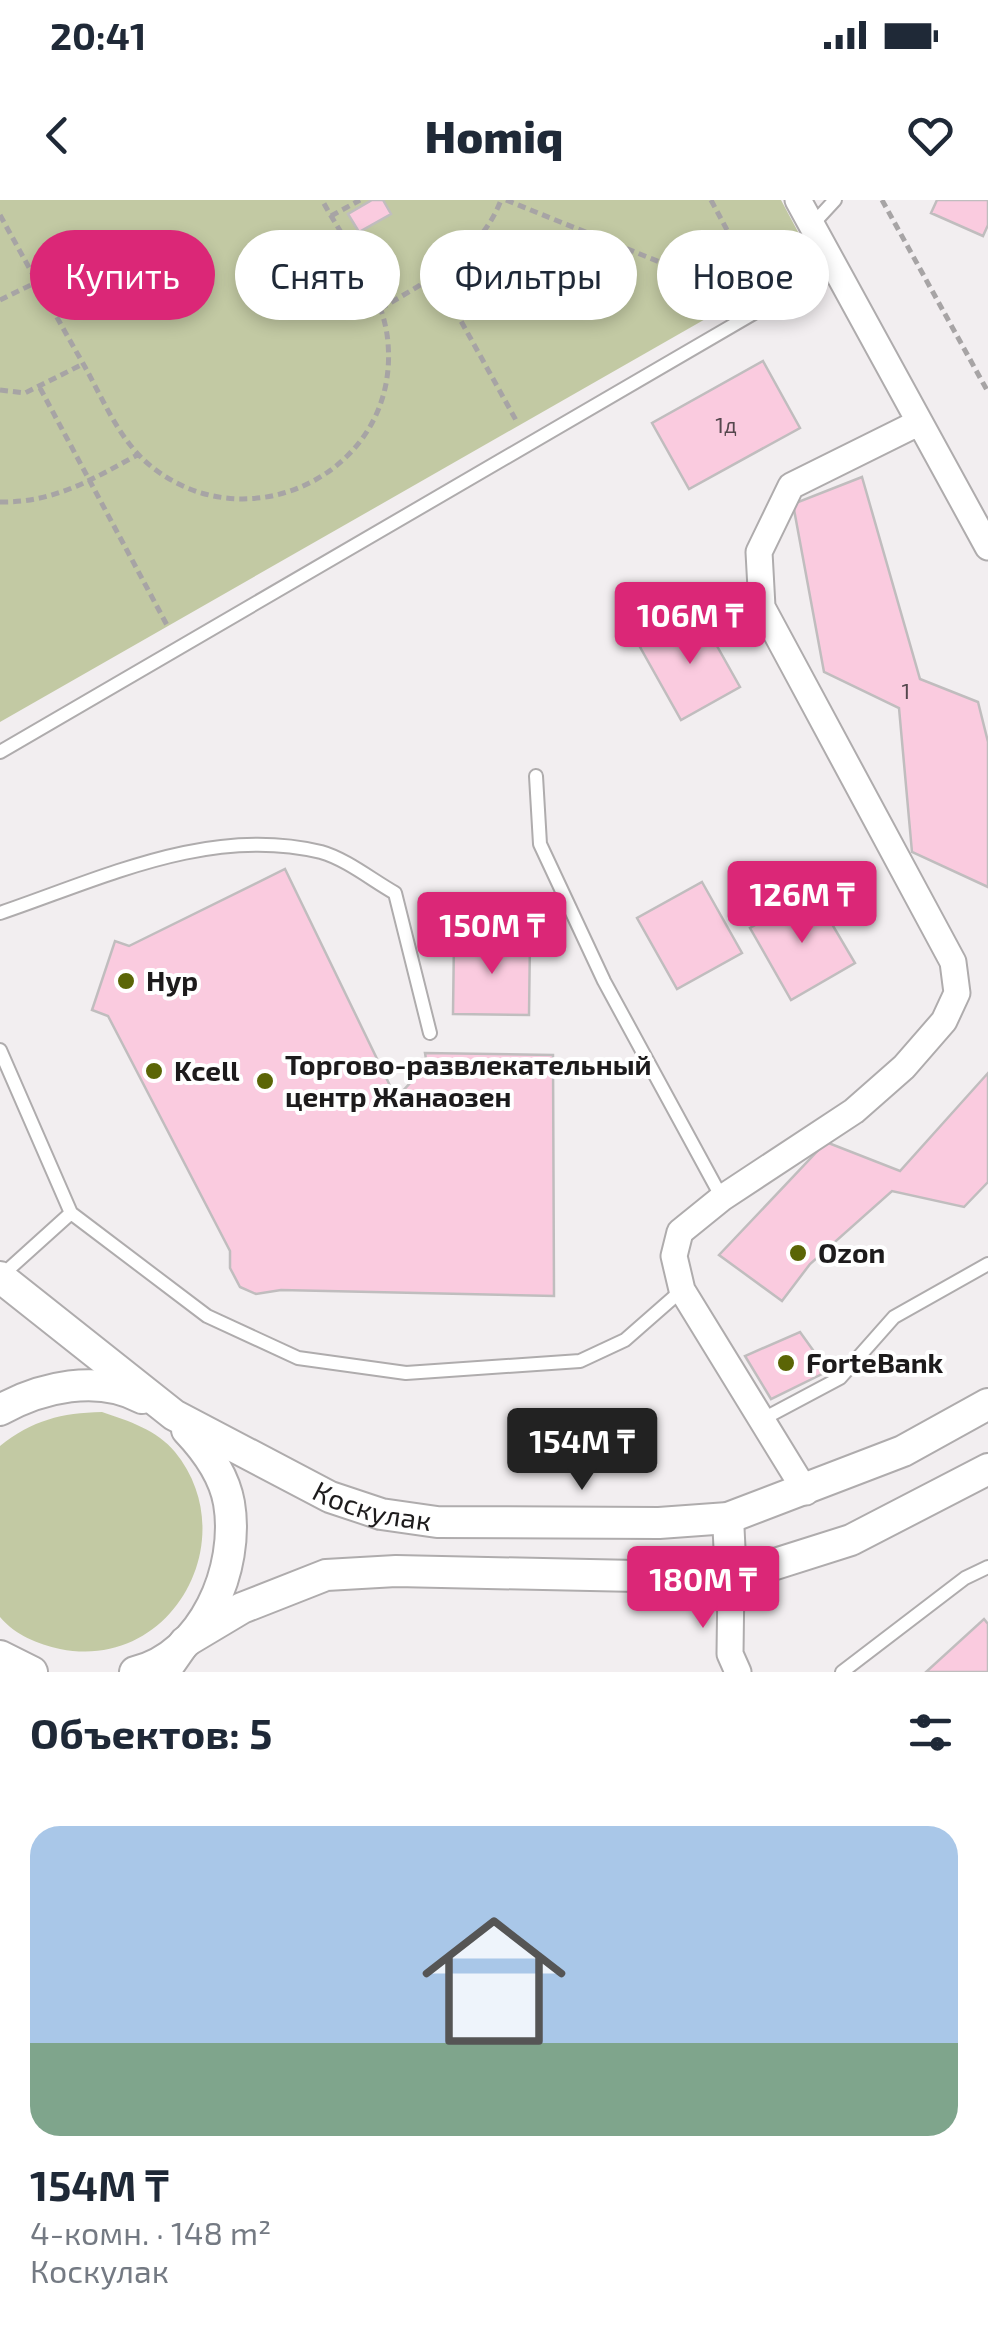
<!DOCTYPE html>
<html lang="ru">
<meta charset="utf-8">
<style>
:root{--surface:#fff;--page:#f6f6f7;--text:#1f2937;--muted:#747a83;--accent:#db2777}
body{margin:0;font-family:"Exo 2",sans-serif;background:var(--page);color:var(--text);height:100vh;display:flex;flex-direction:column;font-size:38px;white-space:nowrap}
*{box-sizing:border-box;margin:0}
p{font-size:32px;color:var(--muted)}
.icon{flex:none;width:55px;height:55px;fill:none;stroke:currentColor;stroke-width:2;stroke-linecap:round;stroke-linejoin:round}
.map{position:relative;height:1472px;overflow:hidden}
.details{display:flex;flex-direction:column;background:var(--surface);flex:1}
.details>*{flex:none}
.banner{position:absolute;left:30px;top:30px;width:930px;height:90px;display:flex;gap:20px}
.price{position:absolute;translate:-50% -85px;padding:0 22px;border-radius:10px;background:var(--accent);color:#fff;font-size:32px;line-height:65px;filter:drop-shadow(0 2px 5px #0008)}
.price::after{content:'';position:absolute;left:50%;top:60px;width:30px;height:22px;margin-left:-15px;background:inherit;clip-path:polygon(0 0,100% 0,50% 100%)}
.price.selected{background:#222;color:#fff}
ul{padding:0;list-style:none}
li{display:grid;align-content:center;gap:20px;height:530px;padding:0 30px}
li span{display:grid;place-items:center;height:310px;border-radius:30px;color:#555}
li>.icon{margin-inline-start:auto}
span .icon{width:180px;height:180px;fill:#fffc;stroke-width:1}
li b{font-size:42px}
h2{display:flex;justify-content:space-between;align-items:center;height:120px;padding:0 30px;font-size:42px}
.pill{padding:0 35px;border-radius:45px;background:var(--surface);box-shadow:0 5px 15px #0003;font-size:35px;line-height:90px}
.pill.selected{background:var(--accent);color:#fff}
.status{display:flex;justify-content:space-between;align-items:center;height:70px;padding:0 50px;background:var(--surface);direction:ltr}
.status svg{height:28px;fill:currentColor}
header{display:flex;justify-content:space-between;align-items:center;height:130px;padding:0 30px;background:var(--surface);font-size:45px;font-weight:800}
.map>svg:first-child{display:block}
</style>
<div class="status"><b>20:41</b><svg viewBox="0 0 49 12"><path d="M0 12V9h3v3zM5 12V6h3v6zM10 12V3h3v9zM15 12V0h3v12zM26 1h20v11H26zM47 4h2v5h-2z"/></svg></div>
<header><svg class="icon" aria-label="back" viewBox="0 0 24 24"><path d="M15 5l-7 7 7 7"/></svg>Homiq<svg class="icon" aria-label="heart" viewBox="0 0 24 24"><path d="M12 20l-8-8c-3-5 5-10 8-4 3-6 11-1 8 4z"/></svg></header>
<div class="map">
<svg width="988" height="1472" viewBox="0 0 988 1472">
<rect width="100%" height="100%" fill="#f2eef0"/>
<!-- green -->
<path fill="#c2c9a3" d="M0 0H781L812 58 0 522Z
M102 1212C129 1221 157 1230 175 1252 245 1338 172 1472 60 1449 38 1444 15 1435 0 1417V1246C33 1220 61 1213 102 1212Z"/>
<!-- building -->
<path fill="#facbdf" stroke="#c0bdbe" stroke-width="2.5" d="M372 0H383L391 14 359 32 348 14Z
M937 0H988V25L983 36 931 13Z
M763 161 800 228 689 289 652 223Z
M862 277 920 479 978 502 988 542V687L912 652 899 508 824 472 793 304Z
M699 414 740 487 681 520 640 447Z
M285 669 396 898 427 865 425 853 553 855 554 1096 281 1090 256 1094 240 1087 230 1068V1051L108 816 92 810 115 741 129 746Z
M702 682 742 753 677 789 637 718Z
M813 692 855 763 791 800 750 728Z
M454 739 530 740 529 815 453 814Z
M988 873V982L964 1007 892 991 810 1064 782 1101 719 1055 826 942 900 971Z
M800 1132 828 1171 771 1199 745 1156Z
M984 1419 988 1424V1472H926Z"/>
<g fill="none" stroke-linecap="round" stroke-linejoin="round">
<!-- service casing -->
<g stroke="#afacad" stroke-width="16">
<path id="service" d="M811 26 835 0
M0 552 833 67
M536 576 540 644 604 781 722 998
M0 713C103 678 210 625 321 652 346 659 372 680 395 693L430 833
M0 850 71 1013 207 1116 298 1158 406 1173 580 1161 625 1140 682 1090
M0 1077 71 1013
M763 1219 840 1178 894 1117 988 1064
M842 1472 965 1378 988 1367"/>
</g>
<!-- minor casing -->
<g stroke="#afacad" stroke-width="29">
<path id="minor" d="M798 0 988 347
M806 1292 682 1090 674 1056 680 1032 722 998 854 911 904 867 944 821 957 793 953 762 762 407 759 352 791 286 918 223
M731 1378 730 1454 738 1472"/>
</g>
<!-- tertiary casing -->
<g stroke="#afacad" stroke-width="34">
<g id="tertiary">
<path id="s1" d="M0 1077 174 1215 330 1297 381 1314 437 1322 659 1323 728 1318 903 1251 988 1204"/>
<path d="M0 1210C41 1187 98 1174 142 1198"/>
<path d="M728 1318 731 1378"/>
<path d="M0 1456 32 1472"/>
<path d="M135 1472C204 1455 240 1368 229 1303 224 1275 206 1250 187 1230"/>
<path d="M164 1472 185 1442 242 1408 326 1375 396 1371 731 1378 851 1340 988 1269"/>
</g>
</g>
<!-- path -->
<path stroke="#a7a4a5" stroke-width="5" stroke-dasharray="8 5" stroke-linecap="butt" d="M506 0 744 96
M711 0 759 90
M882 0 988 192
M0 15C28 66 56 116 85 167 104 201 120 242 152 267 250 345 399 271 388 143 384 92 346 44 322 0
M331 16 360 0
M436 76 517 222
M0 100 37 82
M380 109C428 80 480 55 501 0
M40 188 168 427
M0 190 25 193 83 164
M0 302C54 303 93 279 139 254"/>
<!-- service -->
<use href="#service" stroke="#fff" stroke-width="12"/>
<!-- minor -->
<use href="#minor" stroke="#fff" stroke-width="25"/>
<!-- tertiary -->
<use href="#tertiary" stroke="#fff" stroke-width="30"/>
</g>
<!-- markers -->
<g fill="#5b6506" stroke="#fff" stroke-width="4">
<circle cx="126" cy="781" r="10"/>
<circle cx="154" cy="871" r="10"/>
<circle cx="265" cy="881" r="10"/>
<circle cx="798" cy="1053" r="10"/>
<circle cx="786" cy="1163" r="10"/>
</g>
<g text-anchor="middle" stroke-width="8" stroke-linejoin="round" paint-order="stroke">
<!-- number labels -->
<g font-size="22" fill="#54474d">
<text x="726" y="233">1д</text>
<text x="906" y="499">1</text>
</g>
<!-- poi labels -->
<g font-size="28" font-weight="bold" fill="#1d1b1c" stroke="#fff" text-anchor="start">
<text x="146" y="791">Нур</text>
<text x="285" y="875">Торгово-развлекательный<tspan x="285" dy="32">центр Жанаозен</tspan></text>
<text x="174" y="881">Kcell</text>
<text x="818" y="1063">Ozon</text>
<text x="806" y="1173">ForteBank</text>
</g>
<!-- street labels -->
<g font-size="28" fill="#1d1b1c" stroke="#fff">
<text dy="10" stroke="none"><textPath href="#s1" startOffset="442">Коскулак</textPath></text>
</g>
</g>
</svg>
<b class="price" style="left:690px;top:467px">106M ₸</b>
<b class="price" style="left:802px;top:746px">126M ₸</b>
<b class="price" style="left:492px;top:777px">150M ₸</b>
<b class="price selected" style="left:582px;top:1293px">154M ₸</b>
<b class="price" style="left:703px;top:1431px">180M ₸</b>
<div class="banner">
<a class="pill selected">Купить</a>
<a class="pill">Снять</a>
<a class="pill">Фильтры</a>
<a class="pill">Новое</a>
</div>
</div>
<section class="details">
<h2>Объектов: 5<svg class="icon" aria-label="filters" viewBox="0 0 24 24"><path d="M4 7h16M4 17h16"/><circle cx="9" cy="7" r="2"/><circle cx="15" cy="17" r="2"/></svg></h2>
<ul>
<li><span style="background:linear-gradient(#a9c7e8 70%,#7fa58c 0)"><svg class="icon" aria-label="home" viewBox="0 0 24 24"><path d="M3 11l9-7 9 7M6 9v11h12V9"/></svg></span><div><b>154M ₸</b><p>4-комн. · 148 m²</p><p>Коскулак</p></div></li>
</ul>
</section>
